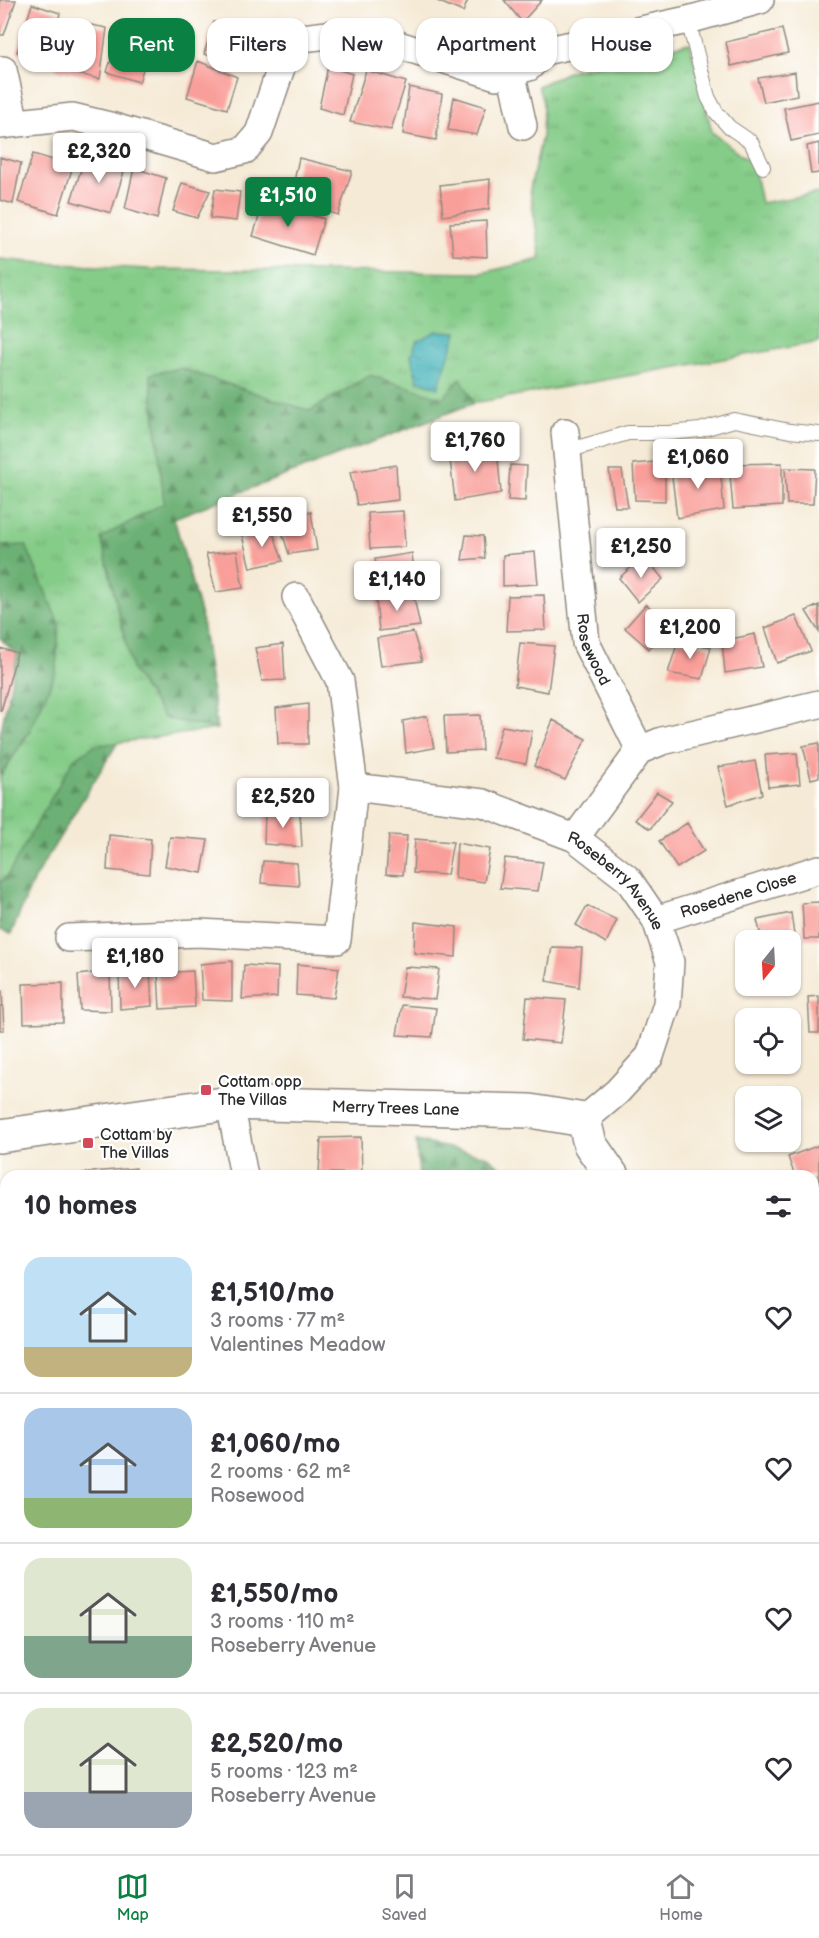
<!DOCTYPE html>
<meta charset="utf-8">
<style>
:root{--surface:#fff;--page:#f7f7f7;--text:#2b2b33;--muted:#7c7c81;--line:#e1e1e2;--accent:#0b8043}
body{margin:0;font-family:"Balsamiq Sans",sans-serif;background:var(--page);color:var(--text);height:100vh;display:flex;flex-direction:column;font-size:22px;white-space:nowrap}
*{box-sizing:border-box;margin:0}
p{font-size:20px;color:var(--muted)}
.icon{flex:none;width:33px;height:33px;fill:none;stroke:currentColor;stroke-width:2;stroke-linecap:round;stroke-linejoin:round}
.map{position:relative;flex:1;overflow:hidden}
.panel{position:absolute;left:0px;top:1170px;width:819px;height:684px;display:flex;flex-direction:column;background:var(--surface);border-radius:18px 18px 0 0;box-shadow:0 2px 4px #0004}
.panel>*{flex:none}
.top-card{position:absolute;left:18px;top:18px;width:783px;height:54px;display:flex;gap:12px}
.needle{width:39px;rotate:198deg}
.tools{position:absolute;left:735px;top:930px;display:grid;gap:12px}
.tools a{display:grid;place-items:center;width:66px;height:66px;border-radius:12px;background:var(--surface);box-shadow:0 2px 4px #0004;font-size:30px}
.price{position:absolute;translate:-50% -51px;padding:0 14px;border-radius:6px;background:#fff;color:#222;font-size:20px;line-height:39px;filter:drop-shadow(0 2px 3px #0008)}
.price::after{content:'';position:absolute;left:50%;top:36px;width:18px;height:14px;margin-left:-9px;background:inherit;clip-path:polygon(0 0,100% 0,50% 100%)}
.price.current{background:var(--accent);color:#fff}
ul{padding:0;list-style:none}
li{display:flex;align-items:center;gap:18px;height:150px;padding:0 24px}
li+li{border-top:2px solid var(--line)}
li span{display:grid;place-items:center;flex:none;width:168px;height:120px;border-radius:18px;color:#555}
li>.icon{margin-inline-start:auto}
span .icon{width:72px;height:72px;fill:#fffc;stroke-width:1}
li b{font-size:26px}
h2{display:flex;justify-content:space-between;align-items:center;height:72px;padding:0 24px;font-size:26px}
.pill{padding:0 21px;border-radius:18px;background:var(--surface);box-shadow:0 2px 4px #0004;font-size:21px;line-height:54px}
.pill.current{background:var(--accent);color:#fff}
.tab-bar{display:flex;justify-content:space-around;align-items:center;height:84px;border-top:2px solid var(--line);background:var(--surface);font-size:16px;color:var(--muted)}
.tab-bar a{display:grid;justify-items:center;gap:3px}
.tab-bar .current{color:var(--accent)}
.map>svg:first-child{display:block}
</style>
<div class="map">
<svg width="819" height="1854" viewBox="0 0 819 1854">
<defs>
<pattern id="forest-firs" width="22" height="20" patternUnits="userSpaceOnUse" patternTransform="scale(1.5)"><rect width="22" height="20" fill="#6cb074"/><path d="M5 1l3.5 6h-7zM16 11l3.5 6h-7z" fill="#598f5f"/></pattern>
<pattern id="park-tufts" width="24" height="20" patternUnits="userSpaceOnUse" patternTransform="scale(1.5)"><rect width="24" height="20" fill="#85cc88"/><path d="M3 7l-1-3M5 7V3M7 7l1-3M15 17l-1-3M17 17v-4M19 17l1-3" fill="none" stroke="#73af76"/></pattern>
<pattern id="water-ripples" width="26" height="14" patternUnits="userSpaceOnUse" patternTransform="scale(1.5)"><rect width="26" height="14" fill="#40b1b7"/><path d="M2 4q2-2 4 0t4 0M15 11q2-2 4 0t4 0" fill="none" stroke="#369095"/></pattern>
</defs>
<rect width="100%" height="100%" fill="#fff"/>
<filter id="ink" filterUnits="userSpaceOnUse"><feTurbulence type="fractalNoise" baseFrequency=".0167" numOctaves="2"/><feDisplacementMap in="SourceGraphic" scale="12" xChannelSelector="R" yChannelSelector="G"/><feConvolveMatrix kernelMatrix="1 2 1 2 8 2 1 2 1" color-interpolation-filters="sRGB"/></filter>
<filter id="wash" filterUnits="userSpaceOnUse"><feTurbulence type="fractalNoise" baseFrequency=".008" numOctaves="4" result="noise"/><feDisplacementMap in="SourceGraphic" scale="24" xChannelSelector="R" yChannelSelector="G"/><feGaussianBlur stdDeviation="1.35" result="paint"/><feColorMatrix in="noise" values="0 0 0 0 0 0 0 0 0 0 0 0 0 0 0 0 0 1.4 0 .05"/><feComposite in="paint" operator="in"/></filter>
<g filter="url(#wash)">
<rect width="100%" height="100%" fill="#f5ead5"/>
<!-- forest -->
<path fill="url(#forest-firs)" stroke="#4c6e50" stroke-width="1.5" d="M180 368 310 411 370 375 443 397 461 377 474 403 174 518 202 620 217 729 164 718 132 670 101 537 164 502 150 374Z
M26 545 59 623 56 672 30 731 0 777V735L17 655 0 638V546Z
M118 742 34 879 11 934 0 930V883L7 876 73 760 93 746Z
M416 1141 487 1156 511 1176H419Z
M813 1377 819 1379V1484L816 1504 813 1502Z"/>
<!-- park -->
<path fill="url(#park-tufts)" stroke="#587c5a" stroke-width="1.5" d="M690 43 712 132 753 164 761 203 819 193V342L474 403 461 378 443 398 370 375 310 411 180 368 150 374 164 503 101 538 132 670 164 718 217 729 93 746 73 760 7 876 0 883V777L30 731 56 672 59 624 26 545 0 546V259L42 263 147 269 482 273 541 259 530 189 542 136 543 103 538 86 570 71Z
M522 1848H790L801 1854H520Z"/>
<!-- water -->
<path fill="url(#water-ripples)" stroke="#366e71" stroke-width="1.5" d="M436 331 457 332 438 388 417 380 411 355 417 341Z"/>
<g id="blocks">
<!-- building -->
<path fill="#f99f9a" d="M0 0H16L4 35H0Z
M435 0H468L463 12Z
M504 0H542L522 22Z
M32 4 60 13 49 62 17 52Z
M66 20 107 28 100 79 55 69Z
M214 22 247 32 240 65 204 54Z
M121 28 153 38 139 82 107 72Z
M782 29 788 53 731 66 726 42Z
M198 61 237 77 227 109 187 97Z
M328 66 352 74 343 115 319 108Z
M366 70 406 82 391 130 350 122Z
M795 72 797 95 764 102 758 78Z
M409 87 442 94 436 140 403 134Z
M454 97 486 107 477 135 448 130Z
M819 101V135L791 141 784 108Z
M819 143V173L811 174 807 146Z
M33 154 73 166 58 214 18 202Z
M0 157 21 163 13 204 0 200Z
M85 157 126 165 111 213 71 201Z
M299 158 352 171 338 215 290 200Z
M134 168 166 178 157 219 125 209Z
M490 179 489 209 443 216 440 185Z
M182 183 210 191 197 218 173 211Z
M215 189 240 192 236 221 210 218Z
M264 200 324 219 313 255 253 236Z
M486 221 487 257 453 255 450 223Z
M497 448 501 493 455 501 449 451Z
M665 461V501L635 500 633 464Z
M782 463V506L733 509 729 464Z
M396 465 398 500 357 505 350 472Z
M510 465 527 466 525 501 508 500Z
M720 465 724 510 677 518 671 468Z
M785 468 815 469 813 504H787Z
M609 470H622L628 507H615Z
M403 511 405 547 370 549 368 513Z
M311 512 317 550 289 554 278 520Z
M271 527 283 561 250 568 242 535Z
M466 535 483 536 485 558 462 560Z
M237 551 243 588 216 592 206 554Z
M535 552 538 584 503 586V555Z
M412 553 415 585 380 587 375 559Z
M644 556 663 579 638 602 619 578Z
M413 593 420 626 379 631 376 599Z
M544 595 546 630 506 631 508 596Z
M646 604 670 625 649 649 625 628Z
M819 605V632L806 611Z
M796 616 811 651 777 663 765 628Z
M413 632 422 661 381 666 377 638Z
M755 634 762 667 725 673 722 641Z
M678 641 711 647 702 679 668 673Z
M520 643 554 646 548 692 515 686Z
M283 644 285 680 262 681 255 648Z
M0 648 17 653 1 711H0Z
M308 704V744H278L276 708Z
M480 715 482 750 446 752 444 716Z
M427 716 434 748 406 753 403 721Z
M553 720 586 739 565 780 534 766Z
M502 726 532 731 526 764 493 758Z
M819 743V777L811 779 803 746Z
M797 753 800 784 768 787 765 755Z
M755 761 762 794 728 805 718 767Z
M657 792 672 801 650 829 635 820Z
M300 812 302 847 264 844 265 814Z
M687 823 704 851 677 868 659 841Z
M109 835 151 839 149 874 107 870Z
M389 835 407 836 403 875 386 874Z
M170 837 208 840 202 873 165 866Z
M415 839 453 842 447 875 413 873Z
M457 843 490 849 484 882 455 878Z
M505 858 543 862 538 891 500 888Z
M263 861 297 863 299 886 261 883Z
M819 902V939H804L802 903Z
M587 906 617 920 606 943 576 925Z
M791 913 796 950H790V940H762L757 920Z
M415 922 457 927 456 957 414 953Z
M552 947 582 948 579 987 546 981Z
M232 961V1001L202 1000 200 964Z
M297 964 339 968 334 998 296 995Z
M244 965 278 967 277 997 242 999Z
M405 967 439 969 435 999 400 997Z
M119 970 150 971 152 1006 120 1009Z
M110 971 111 1011 80 1010 78 975Z
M193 971 195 1007 160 1009 158 973Z
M63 983V1022L24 1023 23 984Z
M0 991H2L4 1030H0Z
M819 996V1033H810L808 997Z
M527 997 566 1000 561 1043 523 1039Z
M402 1005 436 1008 432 1037 397 1035Z
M361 1137 362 1173H319L321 1138Z
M819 1145V1191L813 1193V1176H795L788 1157Z
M136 1168 137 1176H82V1173Z
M0 1572 6 1574V1612L4 1618 0 1616Z
M813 1745 819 1748V1776L813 1773Z
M56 1848H85L83 1854H73Z
M419 1848H462L460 1854H417Z"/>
</g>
</g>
<g filter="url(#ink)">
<use href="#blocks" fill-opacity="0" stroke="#908a80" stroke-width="1.5"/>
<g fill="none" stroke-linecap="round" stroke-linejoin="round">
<!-- service casing -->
<g stroke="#908a80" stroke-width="16">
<path id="service" d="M688 20 708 97 716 112 729 127 751 142 763 167
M567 451 628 433H669L700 430 734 420 790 431 819 434
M191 1854 192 1848
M504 1854 506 1848"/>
</g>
<!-- minor casing -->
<g stroke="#908a80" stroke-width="30">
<g id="minor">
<path d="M3 70 15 123"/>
<path d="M511 71 523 126"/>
<path d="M0 125 73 117 110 126 216 157 245 150 259 133 285 56 302 38 336 34 383 40 496 76 529 67 544 51 688 20 760 0"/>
<path id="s1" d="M565 432 586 643 640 750"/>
<path id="s2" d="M296 597 340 681 354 787 483 803 575 838 628 879 656 920 670 962 667 1004 650 1056 617 1092 584 1120"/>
<path d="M575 838 640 750 662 741 819 704"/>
<path id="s3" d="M656 920 819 869"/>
<path d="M69 938 199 933 337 940 354 787"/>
<path d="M230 1103 244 1176"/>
<path d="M0 1239 6 1245"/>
<path d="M0 1360 6 1343"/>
<path d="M0 1745 6 1750"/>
<path d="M813 1838 819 1841"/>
</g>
</g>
<!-- tertiary casing -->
<g stroke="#908a80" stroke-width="36">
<g id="tertiary">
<path id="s4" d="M0 1136 230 1103 530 1111 584 1120 590 1144 612 1176"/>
<path d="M813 1344 819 1348"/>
</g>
</g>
<!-- service -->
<use href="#service" stroke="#fff" stroke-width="14"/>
<!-- minor -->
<use href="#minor" stroke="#fff" stroke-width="27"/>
<!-- tertiary -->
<use href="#tertiary" stroke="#fff" stroke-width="33"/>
</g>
</g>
<!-- markers -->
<g fill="#d1495b" stroke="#fff" stroke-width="2">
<rect x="200" y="1084" width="12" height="12" rx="3"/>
<rect x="82" y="1137" width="12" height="12" rx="3"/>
</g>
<g text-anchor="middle" stroke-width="4.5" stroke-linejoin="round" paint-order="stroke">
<!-- street labels -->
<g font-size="16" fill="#2b2b2b" stroke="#fff">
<text dy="6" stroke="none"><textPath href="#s1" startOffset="220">Rosewood</textPath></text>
<text dy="6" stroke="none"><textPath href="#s2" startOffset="490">Roseberry Avenue</textPath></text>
<text dy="6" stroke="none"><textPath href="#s3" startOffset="86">Rosedene Close</textPath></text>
<text dy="6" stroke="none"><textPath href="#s4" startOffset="398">Merry Trees Lane</textPath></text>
</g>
<!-- poi labels -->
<g font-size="16" fill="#2b2b2b" stroke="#fff" text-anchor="start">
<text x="218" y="1087">Cottam opp<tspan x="218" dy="18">The Villas</tspan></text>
<text x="100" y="1140">Cottam by<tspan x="100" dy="18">The Villas</tspan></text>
</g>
</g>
</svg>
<div class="tools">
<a><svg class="needle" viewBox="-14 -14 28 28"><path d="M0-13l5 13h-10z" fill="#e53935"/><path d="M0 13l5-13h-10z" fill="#7c7c81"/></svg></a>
<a><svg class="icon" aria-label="locate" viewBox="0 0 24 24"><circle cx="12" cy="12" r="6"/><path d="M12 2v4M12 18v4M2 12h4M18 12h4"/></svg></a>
<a><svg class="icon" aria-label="layers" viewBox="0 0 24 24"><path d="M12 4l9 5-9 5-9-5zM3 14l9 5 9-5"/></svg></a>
</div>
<b class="price" style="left:99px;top:184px">£2,320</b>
<b class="price current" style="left:288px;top:228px">£1,510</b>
<b class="price" style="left:475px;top:473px">£1,760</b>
<b class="price" style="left:698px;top:490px">£1,060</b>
<b class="price" style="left:262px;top:548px">£1,550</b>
<b class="price" style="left:641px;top:579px">£1,250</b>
<b class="price" style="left:397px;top:612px">£1,140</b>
<b class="price" style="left:690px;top:660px">£1,200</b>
<b class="price" style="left:283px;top:829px">£2,520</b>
<b class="price" style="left:135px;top:989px">£1,180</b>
<div class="top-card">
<a class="pill">Buy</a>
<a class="pill current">Rent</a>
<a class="pill">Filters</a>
<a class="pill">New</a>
<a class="pill">Apartment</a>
<a class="pill">House</a>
</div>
<section class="panel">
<h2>10 homes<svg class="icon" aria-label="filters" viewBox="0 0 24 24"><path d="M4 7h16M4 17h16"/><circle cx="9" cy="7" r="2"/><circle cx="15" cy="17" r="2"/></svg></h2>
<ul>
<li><span style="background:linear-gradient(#bfe0f5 75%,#c2b280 0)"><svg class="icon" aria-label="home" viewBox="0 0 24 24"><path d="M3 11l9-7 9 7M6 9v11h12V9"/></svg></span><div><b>£1,510/mo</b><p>3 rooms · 77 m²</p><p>Valentines Meadow</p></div><svg class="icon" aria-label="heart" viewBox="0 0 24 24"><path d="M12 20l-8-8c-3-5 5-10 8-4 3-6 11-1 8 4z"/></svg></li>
<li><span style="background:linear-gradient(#a9c7e8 75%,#8fb573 0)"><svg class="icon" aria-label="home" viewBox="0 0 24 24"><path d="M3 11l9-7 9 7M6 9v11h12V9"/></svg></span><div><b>£1,060/mo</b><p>2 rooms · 62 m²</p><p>Rosewood</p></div><svg class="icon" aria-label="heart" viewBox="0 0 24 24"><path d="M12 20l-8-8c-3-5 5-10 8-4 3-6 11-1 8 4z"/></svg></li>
<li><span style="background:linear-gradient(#dfe7d0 65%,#7fa58c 0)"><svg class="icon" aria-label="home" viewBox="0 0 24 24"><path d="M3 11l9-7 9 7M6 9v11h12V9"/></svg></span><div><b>£1,550/mo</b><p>3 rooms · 110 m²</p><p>Roseberry Avenue</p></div><svg class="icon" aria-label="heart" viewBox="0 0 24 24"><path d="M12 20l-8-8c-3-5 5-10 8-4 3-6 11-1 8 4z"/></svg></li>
<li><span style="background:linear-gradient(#dfe7d0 70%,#9aa5b1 0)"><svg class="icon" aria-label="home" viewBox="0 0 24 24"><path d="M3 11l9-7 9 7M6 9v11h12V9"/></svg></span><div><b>£2,520/mo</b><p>5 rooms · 123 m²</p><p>Roseberry Avenue</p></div><svg class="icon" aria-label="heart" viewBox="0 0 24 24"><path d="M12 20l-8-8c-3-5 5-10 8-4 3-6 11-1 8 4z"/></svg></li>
</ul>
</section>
</div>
<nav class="tab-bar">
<a class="current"><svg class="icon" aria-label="map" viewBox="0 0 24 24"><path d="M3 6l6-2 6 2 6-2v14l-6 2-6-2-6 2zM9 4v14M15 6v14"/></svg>Map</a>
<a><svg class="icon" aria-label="saved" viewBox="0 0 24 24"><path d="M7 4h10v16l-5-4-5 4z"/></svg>Saved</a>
<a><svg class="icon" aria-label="home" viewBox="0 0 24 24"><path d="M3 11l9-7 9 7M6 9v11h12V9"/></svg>Home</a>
</nav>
